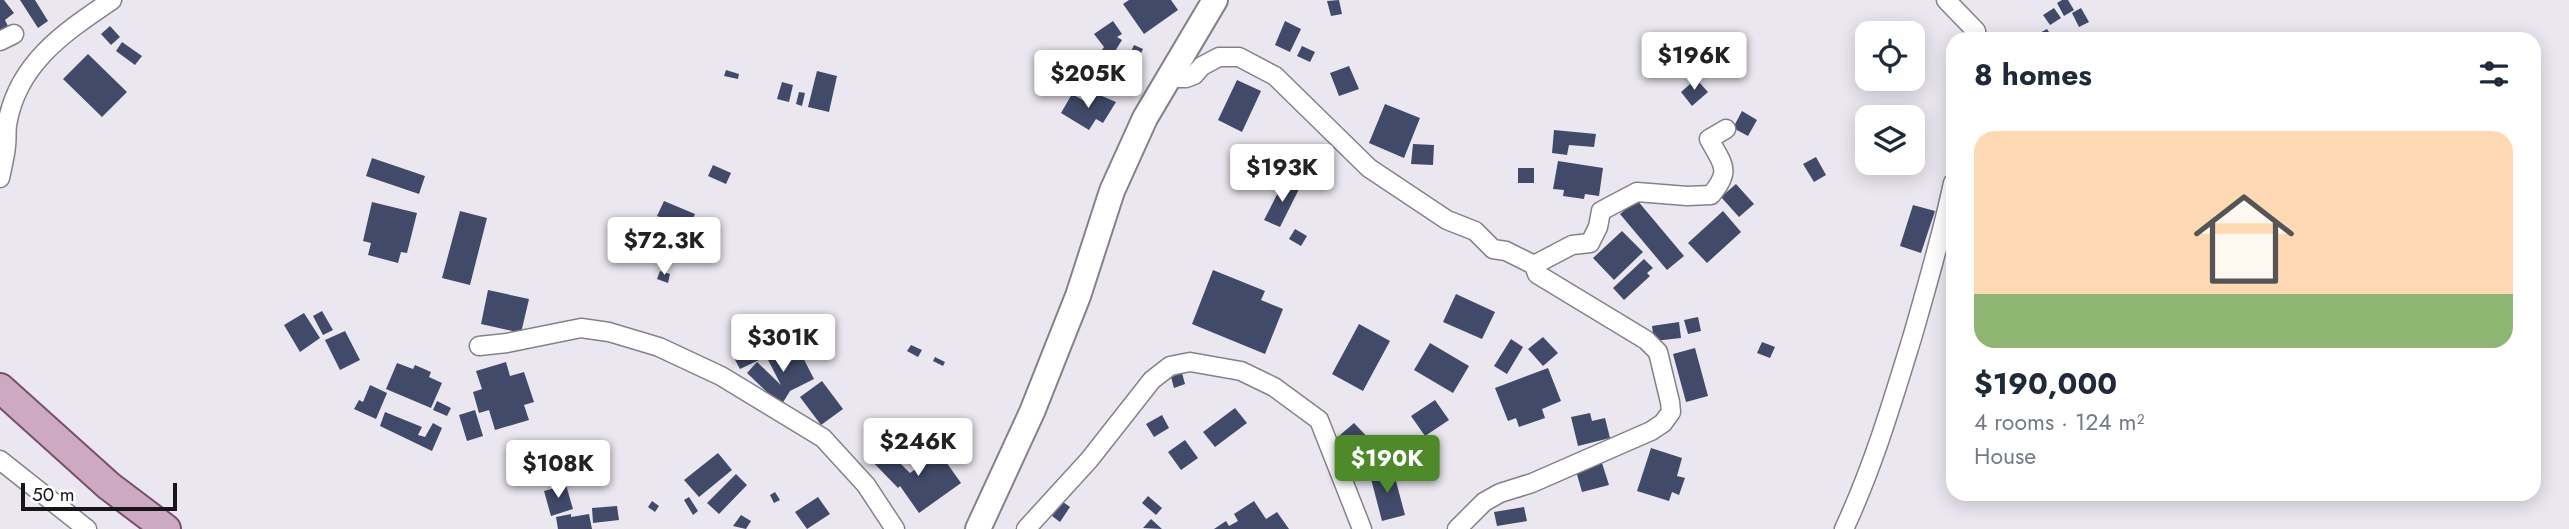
<!DOCTYPE html>
<meta charset="utf-8">
<style>
:root{--surface:#fff;--page:#f6f6f7;--text:#1f2937;--muted:#747a83;--accent:#4e8a29}
body{margin:0;font-family:Jost,sans-serif;background:var(--page);color:var(--text);height:100vh;display:flex;flex-direction:column;font-size:26px;white-space:nowrap}
*{box-sizing:border-box;margin:0}
p{font-size:23px;color:var(--muted)}
.icon{flex:none;width:38px;height:38px;fill:none;stroke:currentColor;stroke-width:2;stroke-linecap:round;stroke-linejoin:round}
.map{position:relative;flex:1;overflow:hidden}
.panel{position:absolute;left:1946px;top:32px;width:595px;height:469px;display:flex;flex-direction:column;background:var(--surface);border-radius:21px;box-shadow:0 4px 18px #0003}
.panel>*{flex:none}
.fabs{position:absolute;left:1855px;top:21px;display:grid;gap:14px}
.fabs a{display:grid;place-items:center;width:70px;height:70px;border-radius:14px;background:var(--surface);box-shadow:0 4px 18px #0003;font-size:35px}
.scale{position:absolute;left:21px;bottom:18px;width:156px;box-sizing:border-box;padding-left:7px;border:4px solid #171518;border-top:0;font-size:19px;line-height:24px;white-space:nowrap;color:#171518;-webkit-text-stroke:5px #fff;paint-order:stroke}
.price{position:absolute;translate:-50% -60px;padding:0 16px;border-radius:7px;background:#fff;color:#222;font-size:23px;line-height:46px;filter:drop-shadow(0 2px 4px #0008)}
.price::after{content:'';position:absolute;left:50%;top:42px;width:21px;height:16px;margin-left:-10px;background:inherit;clip-path:polygon(0 0,100% 0,50% 100%)}
.price.selected{background:var(--accent);color:#fff}
ul{padding:0;list-style:none}
li{display:grid;align-content:center;gap:14px;height:371px;padding:0 28px}
li span{display:grid;place-items:center;height:217px;border-radius:21px;color:#555}
li>.icon{margin-inline-start:auto}
span .icon{width:126px;height:126px;fill:#fffc;stroke-width:1}
li b{font-size:30px}
h2{display:flex;justify-content:space-between;align-items:center;height:84px;padding:0 28px;font-size:30px}
.map>svg:first-child{display:block}
</style>
<div class="map">
<svg width="2569" height="529" viewBox="0 0 2569 529">
<rect width="100%" height="100%" fill="#ebe7f0"/>
<!-- building -->
<path fill="#414a69" d="M0 0H4L14 13 5 20 8 26 0 32Z
M20 0H35L48 21 38 28Z
M1129 0H1171L1178 10 1144 34 1123 4Z
M1339 0 1342 14 1331 16 1327 1Z
M2062 0H2068L2074 10 2064 16 2057 3Z
M2054 8 2061 18 2050 25 2043 15Z
M2081 8 2089 22 2079 27 2072 13Z
M1113 21 1122 34 1117 37 1122 40 1112 56 1102 50 1104 47 1094 34Z
M1285 21 1301 29 1290 52 1275 45Z
M110 26 120 37 111 45 101 34Z
M2047 29 2053 38H2030Z
M122 42 142 56 135 65 116 51Z
M1134 45 1143 49 1134 67 1126 63Z
M1302 46 1315 52 1310 62 1297 56Z
M88 54 127 92 102 117 63 79Z
M1117 54 1127 67 1119 73 1110 60Z
M1349 66 1359 89 1339 96 1330 73Z
M726 70 739 74 738 79 724 76Z
M817 71 837 76 829 112 808 107Z
M1696 79 1708 92 1692 106 1681 92Z
M1090 80 1110 84 1107 94 1088 89Z
M1237 80 1261 91 1242 132 1218 120Z
M782 82 793 85 789 102 777 99Z
M799 92 805 93 802 106 796 104Z
M1095 93 1116 102 1103 123 1096 119 1089 130 1061 113 1072 94 1090 104Z
M1385 104 1420 118 1404 158 1369 143Z
M1742 111 1757 120 1748 136 1733 128Z
M1554 130 1596 134 1594 147 1569 145 1567 155 1552 153Z
M1413 144 1434 145 1433 165 1411 164Z
M1816 157 1826 175 1814 182 1803 164Z
M372 158 425 176 419 194 366 176Z
M1558 161 1603 168 1599 196 1585 194 1584 199 1563 196 1564 190 1553 189Z
M713 165 731 173 726 184 708 176Z
M1518 168H1534V183H1518Z
M1284 181 1299 189 1280 227 1264 220Z
M1736 184 1754 204 1739 217 1721 197Z
M1637 200 1684 256 1667 270 1620 214Z
M664 201 695 214 688 229 657 216Z
M372 202 417 213 407 253 401 252 398 263 368 255 371 243 363 241Z
M1913 205 1935 211 1921 253 1900 246Z
M460 211 487 218 470 285 442 278Z
M1723 211 1741 232 1707 263 1688 243Z
M1295 229 1307 236 1301 246 1289 239Z
M1622 231 1643 252 1614 280 1593 258Z
M1644 259 1653 268 1647 273 1650 276 1624 300 1613 288Z
M1213 270 1265 291 1261 300 1283 309 1265 354 1192 324Z
M660 271 670 274 668 283 657 279Z
M488 290 529 299 521 333 481 324Z
M1456 294 1495 312 1482 339 1443 322Z
M322 311 333 330 323 335 313 316Z
M304 313 320 338 300 352 284 325Z
M1698 317 1701 331 1688 334 1684 320Z
M1679 322 1681 338 1654 341 1652 326Z
M1359 324 1390 341 1363 391 1332 374Z
M345 331 360 360 340 370 325 340Z
M1543 337 1558 353 1543 366 1528 349Z
M1511 339 1523 347 1507 374 1494 366Z
M757 341 765 357 740 369 732 354Z
M1762 342 1775 347 1770 358 1757 353Z
M1430 343 1469 366 1453 393 1414 370Z
M796 344 814 379 790 391 782 404 768 396 769 394 747 373 757 362 781 385 767 358Z
M911 345 922 350 918 357 907 351Z
M1695 348 1708 396 1686 402 1673 354Z
M935 357 945 362 943 366 933 361Z
M506 362 510 376 524 372 534 402 524 405 529 420 495 430 489 410 479 413 473 392 482 389 476 371Z
M397 363 413 369 415 365 431 372 429 377 442 383 431 408 386 389Z
M1548 368 1561 401 1542 409 1545 418 1519 427 1516 418 1508 421 1495 388Z
M1182 373 1185 384 1174 388 1171 377Z
M822 381 843 409 821 425 800 397Z
M370 385 387 393 376 419 354 409 359 400 363 402Z
M1435 400 1449 420 1425 436 1411 416Z
M437 401 451 408 447 416 433 410Z
M1235 408 1247 423 1215 447 1203 432Z
M475 410 483 436 467 441 459 415Z
M385 412 422 427 418 435 425 437 433 423 442 428 432 451 380 426Z
M1590 413 1592 421 1605 418 1610 438 1578 446 1571 417Z
M1162 415 1169 428 1154 437 1146 424Z
M1354 423 1374 444 1360 457 1340 435Z
M1185 440 1198 458 1181 470 1168 452Z
M541 444 545 454 529 459 527 449Z
M881 444 910 473 939 452 961 483 919 513 900 486 898 488 868 457Z
M1651 448 1682 458 1677 476 1685 478 1679 495 1672 492 1669 501 1637 491Z
M718 453 732 470 699 497 684 480Z
M1424 454 1427 469 1416 472 1413 456Z
M1602 463 1609 485 1582 492 1576 471Z
M1393 470 1405 515 1382 521 1370 475Z
M736 474 747 485 719 514 707 503Z
M566 485 573 509 551 516 544 491Z
M775 492 780 500 774 503 770 495Z
M1148 496 1162 508 1156 515 1142 503Z
M689 497 698 511 693 515 684 500Z
M818 497 830 514 807 529 795 512Z
M652 501 659 506 655 512 648 507Z
M1254 501 1266 519 1277 512 1289 529H1214L1226 521 1229 526 1238 521 1234 514Z
M1063 502 1070 507 1060 522 1052 516Z
M617 506 619 520 593 523 592 508Z
M1524 507 1527 521 1497 526 1494 512Z
M571 514V517L589 514 592 529H558L556 517Z
M741 515 751 521 746 529 733 526Z
M1151 519 1162 529 1143 528Z"/>
<g fill="none" stroke-linecap="round" stroke-linejoin="round">
<!-- minor casing -->
<g stroke="#85818a" stroke-width="21">
<path id="minor" d="M1946 0 1976 31 1977 38
M0 41 14 34
M1168 78H1186L1194 75 1202 66 1219 57H1239L1275 76 1369 168 1447 220 1475 231 1493 249 1506 251 1534 265 1537 274 1646 340 1658 352 1670 402 1671 412 1663 423 1651 431 1532 483 1500 493 1484 502 1457 529
M0 178C2 168 5 157 6 146 7 139 6 132 7 125 17 63 65 32 112 0
M1534 265 1572 245 1590 243 1598 227 1601 211 1637 192 1687 196 1711 195C1732 170 1723 165 1709 139L1726 129
M479 346 507 343 581 328 609 332 659 347 721 376 823 438 866 485 895 529
M0 460 87 529
M1026 529 1089 460 1152 380 1170 366 1190 362 1241 371 1274 387 1319 420 1362 529
M1844 529C1873 467 1892 403 1912 338 1927 286 1942 235 1953 183"/>
</g>
<!-- secondary casing -->
<g stroke="#85818a" stroke-width="28">
<path id="secondary" d="M978 529 1032 412 1078 296 1112 191 1145 118 1215 0"/>
</g>
<!-- primary casing -->
<g stroke="#79506c" stroke-width="32">
<path id="primary" d="M0 388 109 486 166 529"/>
</g>
<!-- minor -->
<use href="#minor" stroke="#fff" stroke-width="18"/>
<!-- secondary -->
<use href="#secondary" stroke="#fff" stroke-width="24"/>
<!-- primary -->
<use href="#primary" stroke="#cea9c2" stroke-width="28"/>
</g>
</svg>
<div class="fabs">
<a><svg class="icon" aria-label="locate" viewBox="0 0 24 24"><circle cx="12" cy="12" r="6"/><path d="M12 2v4M12 18v4M2 12h4M18 12h4"/></svg></a>
<a><svg class="icon" aria-label="layers" viewBox="0 0 24 24"><path d="M12 4l9 5-9 5-9-5zM3 14l9 5 9-5"/></svg></a>
</div>
<div class="scale">50 m</div>
<b class="price" style="left:1694px;top:92px">$196K</b>
<b class="price" style="left:1088px;top:110px">$205K</b>
<b class="price" style="left:1282px;top:204px">$193K</b>
<b class="price" style="left:664px;top:277px">$72.3K</b>
<b class="price" style="left:783px;top:374px">$301K</b>
<b class="price" style="left:918px;top:478px">$246K</b>
<b class="price selected" style="left:1387px;top:495px">$190K</b>
<b class="price" style="left:558px;top:500px">$108K</b>
<section class="panel">
<h2>8 homes<svg class="icon" aria-label="filters" viewBox="0 0 24 24"><path d="M4 7h16M4 17h16"/><circle cx="9" cy="7" r="2"/><circle cx="15" cy="17" r="2"/></svg></h2>
<ul>
<li><span style="background:linear-gradient(#ffd9b3 75%,#8fb573 0)"><svg class="icon" aria-label="home" viewBox="0 0 24 24"><path d="M3 11l9-7 9 7M6 9v11h12V9"/></svg></span><div><b>$190,000</b><p>4 rooms · 124 m²</p><p>House</p></div></li>
</ul>
</section>
</div>
